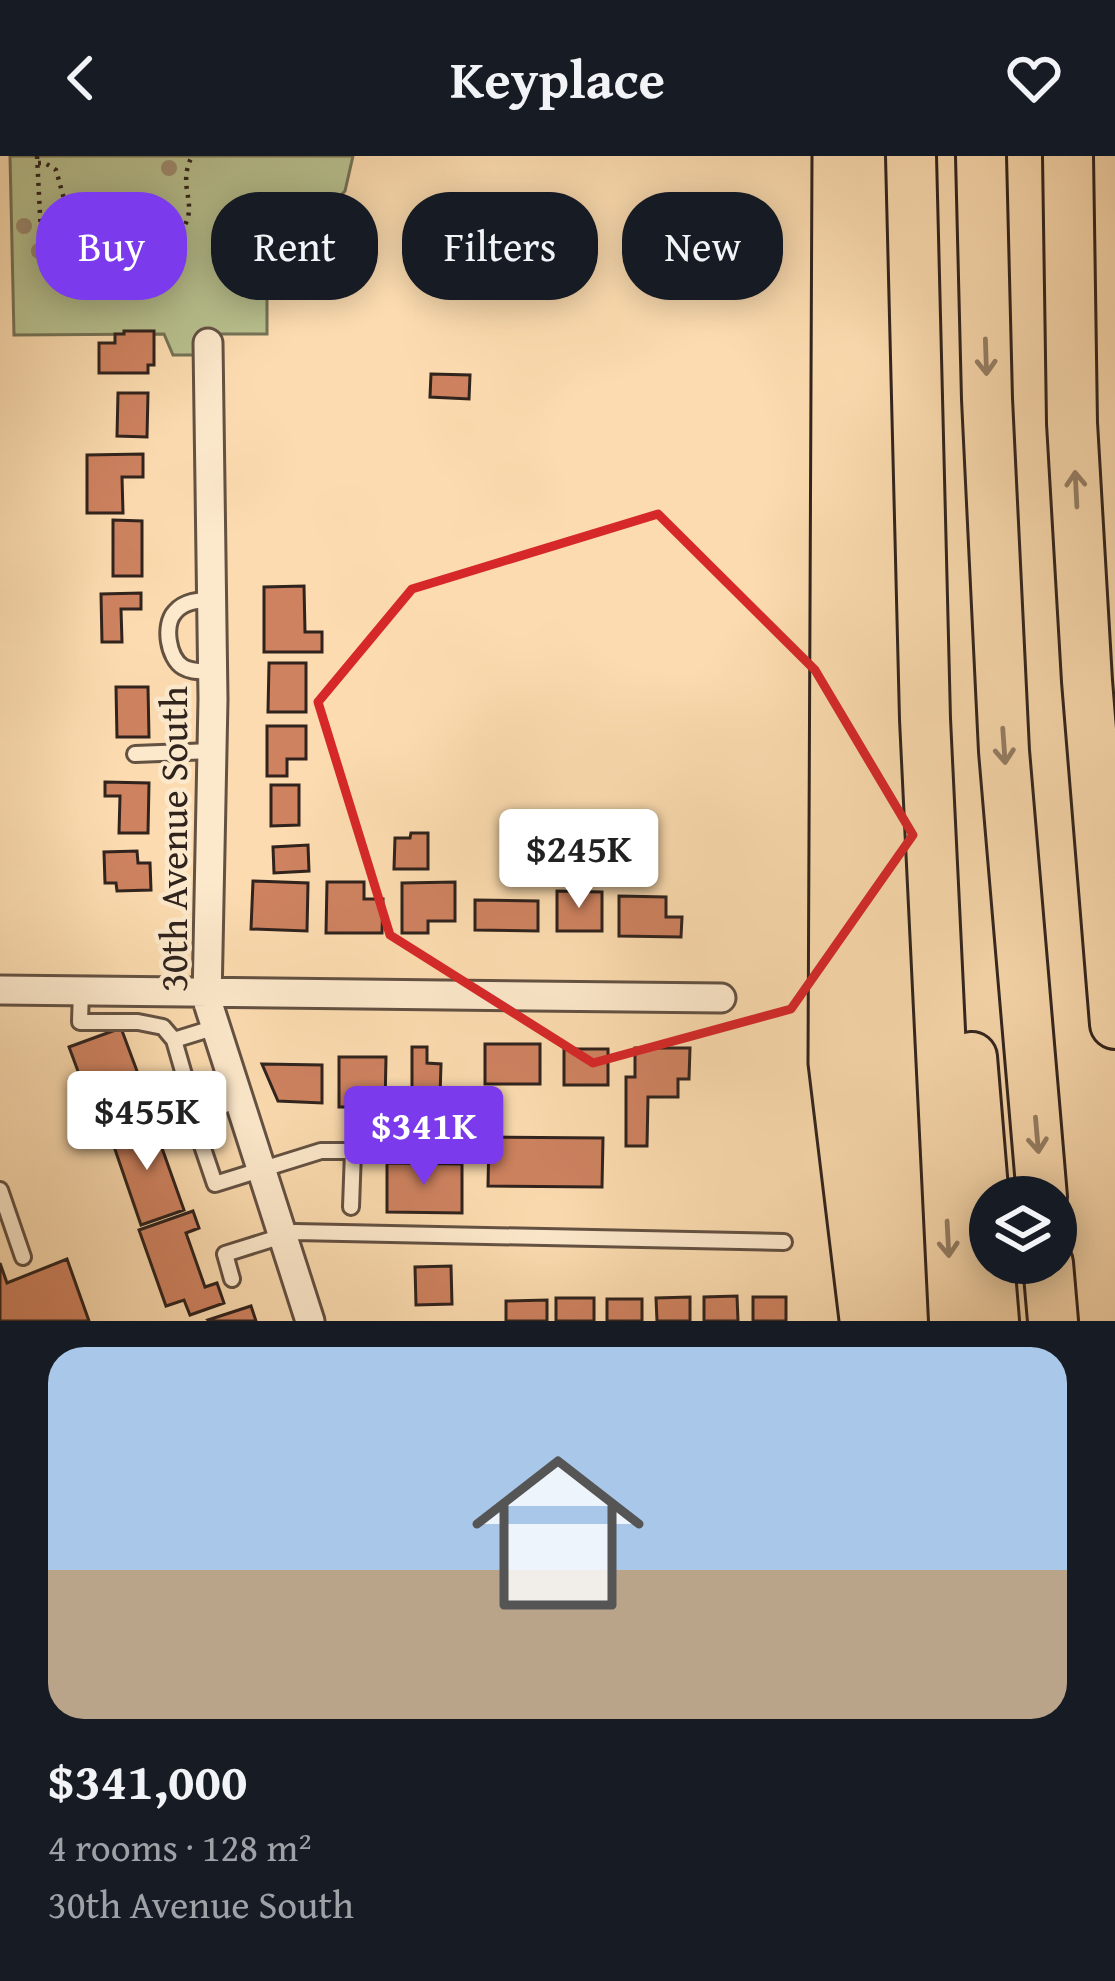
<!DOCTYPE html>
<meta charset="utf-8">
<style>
:root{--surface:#171b24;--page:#20242c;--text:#f1f3f6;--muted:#9ea1a6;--accent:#7c3aed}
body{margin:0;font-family:"Gentium Book Plus",serif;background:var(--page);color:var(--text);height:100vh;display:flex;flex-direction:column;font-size:45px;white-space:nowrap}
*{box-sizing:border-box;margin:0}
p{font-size:39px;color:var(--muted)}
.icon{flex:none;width:66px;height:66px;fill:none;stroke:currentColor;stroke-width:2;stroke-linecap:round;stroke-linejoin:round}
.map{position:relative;height:1165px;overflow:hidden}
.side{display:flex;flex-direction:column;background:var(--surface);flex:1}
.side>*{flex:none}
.guide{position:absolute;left:36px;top:36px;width:1044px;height:108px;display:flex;gap:24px}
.fabs{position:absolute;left:969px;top:1020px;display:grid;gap:24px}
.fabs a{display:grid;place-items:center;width:108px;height:108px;border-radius:50%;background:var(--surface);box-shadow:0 6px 30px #0003;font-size:60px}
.price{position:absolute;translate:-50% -102px;padding:0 27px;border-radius:12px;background:#fff;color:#222;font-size:39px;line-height:78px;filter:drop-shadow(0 3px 6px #0008)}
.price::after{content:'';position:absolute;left:50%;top:72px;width:36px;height:27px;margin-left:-18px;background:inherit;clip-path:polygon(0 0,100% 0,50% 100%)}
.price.active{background:var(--accent);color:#fff}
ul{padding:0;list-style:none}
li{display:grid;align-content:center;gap:24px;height:636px;padding:0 48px}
li span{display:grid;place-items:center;height:372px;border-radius:36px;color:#555}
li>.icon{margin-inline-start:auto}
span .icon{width:216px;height:216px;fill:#fffc;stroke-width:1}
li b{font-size:51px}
.chip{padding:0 42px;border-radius:48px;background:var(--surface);box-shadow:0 6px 30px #0003;font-size:42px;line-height:108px}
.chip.active{background:var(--accent);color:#fff}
header{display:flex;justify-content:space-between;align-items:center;height:156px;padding:0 48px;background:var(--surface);font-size:54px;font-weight:700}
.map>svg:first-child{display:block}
</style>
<header><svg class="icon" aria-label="back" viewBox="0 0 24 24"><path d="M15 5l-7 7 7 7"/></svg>Keyplace<svg class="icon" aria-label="heart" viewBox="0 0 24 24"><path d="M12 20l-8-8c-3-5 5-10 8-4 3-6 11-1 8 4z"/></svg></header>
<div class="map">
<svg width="1115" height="1165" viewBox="0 0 1115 1165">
<rect width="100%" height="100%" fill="#fbdbaf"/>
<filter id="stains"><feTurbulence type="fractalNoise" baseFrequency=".00167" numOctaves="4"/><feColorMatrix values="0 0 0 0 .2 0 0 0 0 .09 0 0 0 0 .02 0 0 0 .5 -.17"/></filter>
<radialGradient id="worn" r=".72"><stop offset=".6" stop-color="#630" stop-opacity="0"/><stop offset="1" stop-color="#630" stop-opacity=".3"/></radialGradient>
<!-- green -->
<path fill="#b8c18f" stroke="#747256" stroke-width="3" d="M10 0H353L345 35 297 84 276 98 267 110V178H202L195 199H173L164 178 14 179Z"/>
<!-- building -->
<path fill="#ce8260" stroke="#30231d" stroke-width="3" d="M124 175H154V209H148V217H99V187H115V178H124Z
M431 218 470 219 469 243 430 241Z
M118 237H148L147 281 117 280Z
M143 298V321H122L123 357H87V299Z
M113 364 142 365V420H113Z
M304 430 305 476H322V496H264V431Z
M141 437V453H121L122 486H102L101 438Z
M269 507H306V556H268Z
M116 531H148L149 581H117Z
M267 570H306V603H287V620H267Z
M105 626 149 627 148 677H119L120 640H105Z
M271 629H299V669L271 670Z
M411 677H428V713H394L395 682H410Z
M308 689 309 715 274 717 273 691Z
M137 695 138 707H150L151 734 117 735 116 727H105L104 696Z
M253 725 308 727 307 775 251 773Z
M327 726H364V743H383L382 777H326Z
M455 726V765H428V777H402V727Z
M557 735 602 736V775H557Z
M619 740 666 741V761H682L681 781 619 780Z
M475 744 538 745V775L475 774Z
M121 872 153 958 101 977 69 891Z
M485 888H540V928H485Z
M412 891H427V907L441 908 440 940H412Z
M635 892H690L689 923H678V941H648L647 990H626V921H635Z
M564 893H608V929H564Z
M339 901H386L385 951H339Z
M262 908 322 909V947L278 945Z
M450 938H471V963H434V949H450Z
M152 964 184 1054 141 1069 110 979Z
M489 981 603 982 602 1031 488 1030Z
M387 1007 462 1008V1057L387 1056Z
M193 1055 199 1072 186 1077 205 1131 217 1127 224 1147 190 1159 184 1144 166 1150 139 1074Z
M67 1103 89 1165H0V1107L7 1127Z
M451 1110 452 1148 416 1149 415 1111Z
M737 1140 738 1165H704V1141Z
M690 1141V1165H657L656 1142Z
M753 1141H786V1165H753Z
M556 1142H594V1165H556Z
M607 1143H642V1165H607Z
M547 1144V1165H506V1145Z
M251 1150 256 1165H209L208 1164Z"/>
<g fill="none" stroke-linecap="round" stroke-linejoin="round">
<!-- service casing -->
<g stroke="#635142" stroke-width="20">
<path id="service" d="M212 444C199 444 184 445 175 456 163 469 168 502 183 511 191 516 202 515 212 516
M135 598 212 595
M81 834 80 866H138L163 871 174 884 191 943
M174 884 216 871
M239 944 192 960 215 1028 321 995H478
M0 1034 23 1101
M351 1051 353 995
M232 1123 225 1098 295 1076 784 1086"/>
</g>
<!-- minor casing -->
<g stroke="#635142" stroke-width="33">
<path id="minor" d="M208 187 213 543 207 844 310 1165
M0 834 721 842"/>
</g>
<!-- motorway casing -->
<g stroke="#30231d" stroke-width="54">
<path id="motorway" d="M911 0 925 563 954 1165
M981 0 987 243 1004 595 1042 1041
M1068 0 1072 267 1087 525 1115 868
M972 901 994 1165
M1048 1107 1053 1165"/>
</g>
<!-- path -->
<path stroke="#30231d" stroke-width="4.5" stroke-dasharray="3 6" stroke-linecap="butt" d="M37 0 41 78 50 121
M38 7H45L56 14 66 50 79 57
M169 75 185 69C197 45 177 30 192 0"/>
<!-- service -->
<use href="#service" stroke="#fce8cb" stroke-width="14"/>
<!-- minor -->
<use href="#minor" stroke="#fce8cb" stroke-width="27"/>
<!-- motorway -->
<use href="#motorway" stroke="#fbdbaf" stroke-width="48"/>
<!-- tram -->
<path stroke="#30231d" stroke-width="3" d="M812 0 808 908 839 1165"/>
</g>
<!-- trees -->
<g fill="#9e8b6f">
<circle cx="169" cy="12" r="8"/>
<circle cx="24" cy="70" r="8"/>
<circle cx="39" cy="95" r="8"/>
</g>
<!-- one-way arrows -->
<defs><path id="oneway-shaft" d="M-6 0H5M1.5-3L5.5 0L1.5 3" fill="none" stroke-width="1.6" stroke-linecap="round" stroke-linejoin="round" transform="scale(3)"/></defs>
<g stroke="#967f66">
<use href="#oneway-shaft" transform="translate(986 201) rotate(88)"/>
<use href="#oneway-shaft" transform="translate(1076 333) rotate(-93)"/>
<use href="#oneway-shaft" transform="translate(1004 590) rotate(86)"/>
<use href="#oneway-shaft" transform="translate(1037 979) rotate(85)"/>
<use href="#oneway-shaft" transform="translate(948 1083) rotate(87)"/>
</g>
<!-- marked area -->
<path fill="none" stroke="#d62828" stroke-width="9" stroke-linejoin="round" d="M658 358 815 514 913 679 791 853 593 907 390 779 318 546 412 433Z"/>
<g text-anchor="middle" stroke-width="9" stroke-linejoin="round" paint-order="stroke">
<!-- street labels -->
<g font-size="39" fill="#30231d" stroke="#fce8cb">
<text transform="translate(173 683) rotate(-90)" y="14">30th Avenue South</text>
</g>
</g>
<rect width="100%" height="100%" filter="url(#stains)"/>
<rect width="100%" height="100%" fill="url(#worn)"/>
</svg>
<div class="fabs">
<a><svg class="icon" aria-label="layers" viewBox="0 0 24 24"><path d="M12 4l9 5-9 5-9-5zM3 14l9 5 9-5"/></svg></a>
</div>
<b class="price" style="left:579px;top:755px">$245K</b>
<b class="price" style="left:147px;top:1017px">$455K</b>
<b class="price active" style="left:424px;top:1032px">$341K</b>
<div class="guide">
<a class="chip active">Buy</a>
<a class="chip">Rent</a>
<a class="chip">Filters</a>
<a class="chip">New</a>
</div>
</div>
<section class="side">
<ul>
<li><span style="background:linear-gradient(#a9c7e8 60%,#b9a48a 0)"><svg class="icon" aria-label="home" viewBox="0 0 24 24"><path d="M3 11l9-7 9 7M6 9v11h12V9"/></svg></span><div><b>$341,000</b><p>4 rooms · 128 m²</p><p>30th Avenue South</p></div></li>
</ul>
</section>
